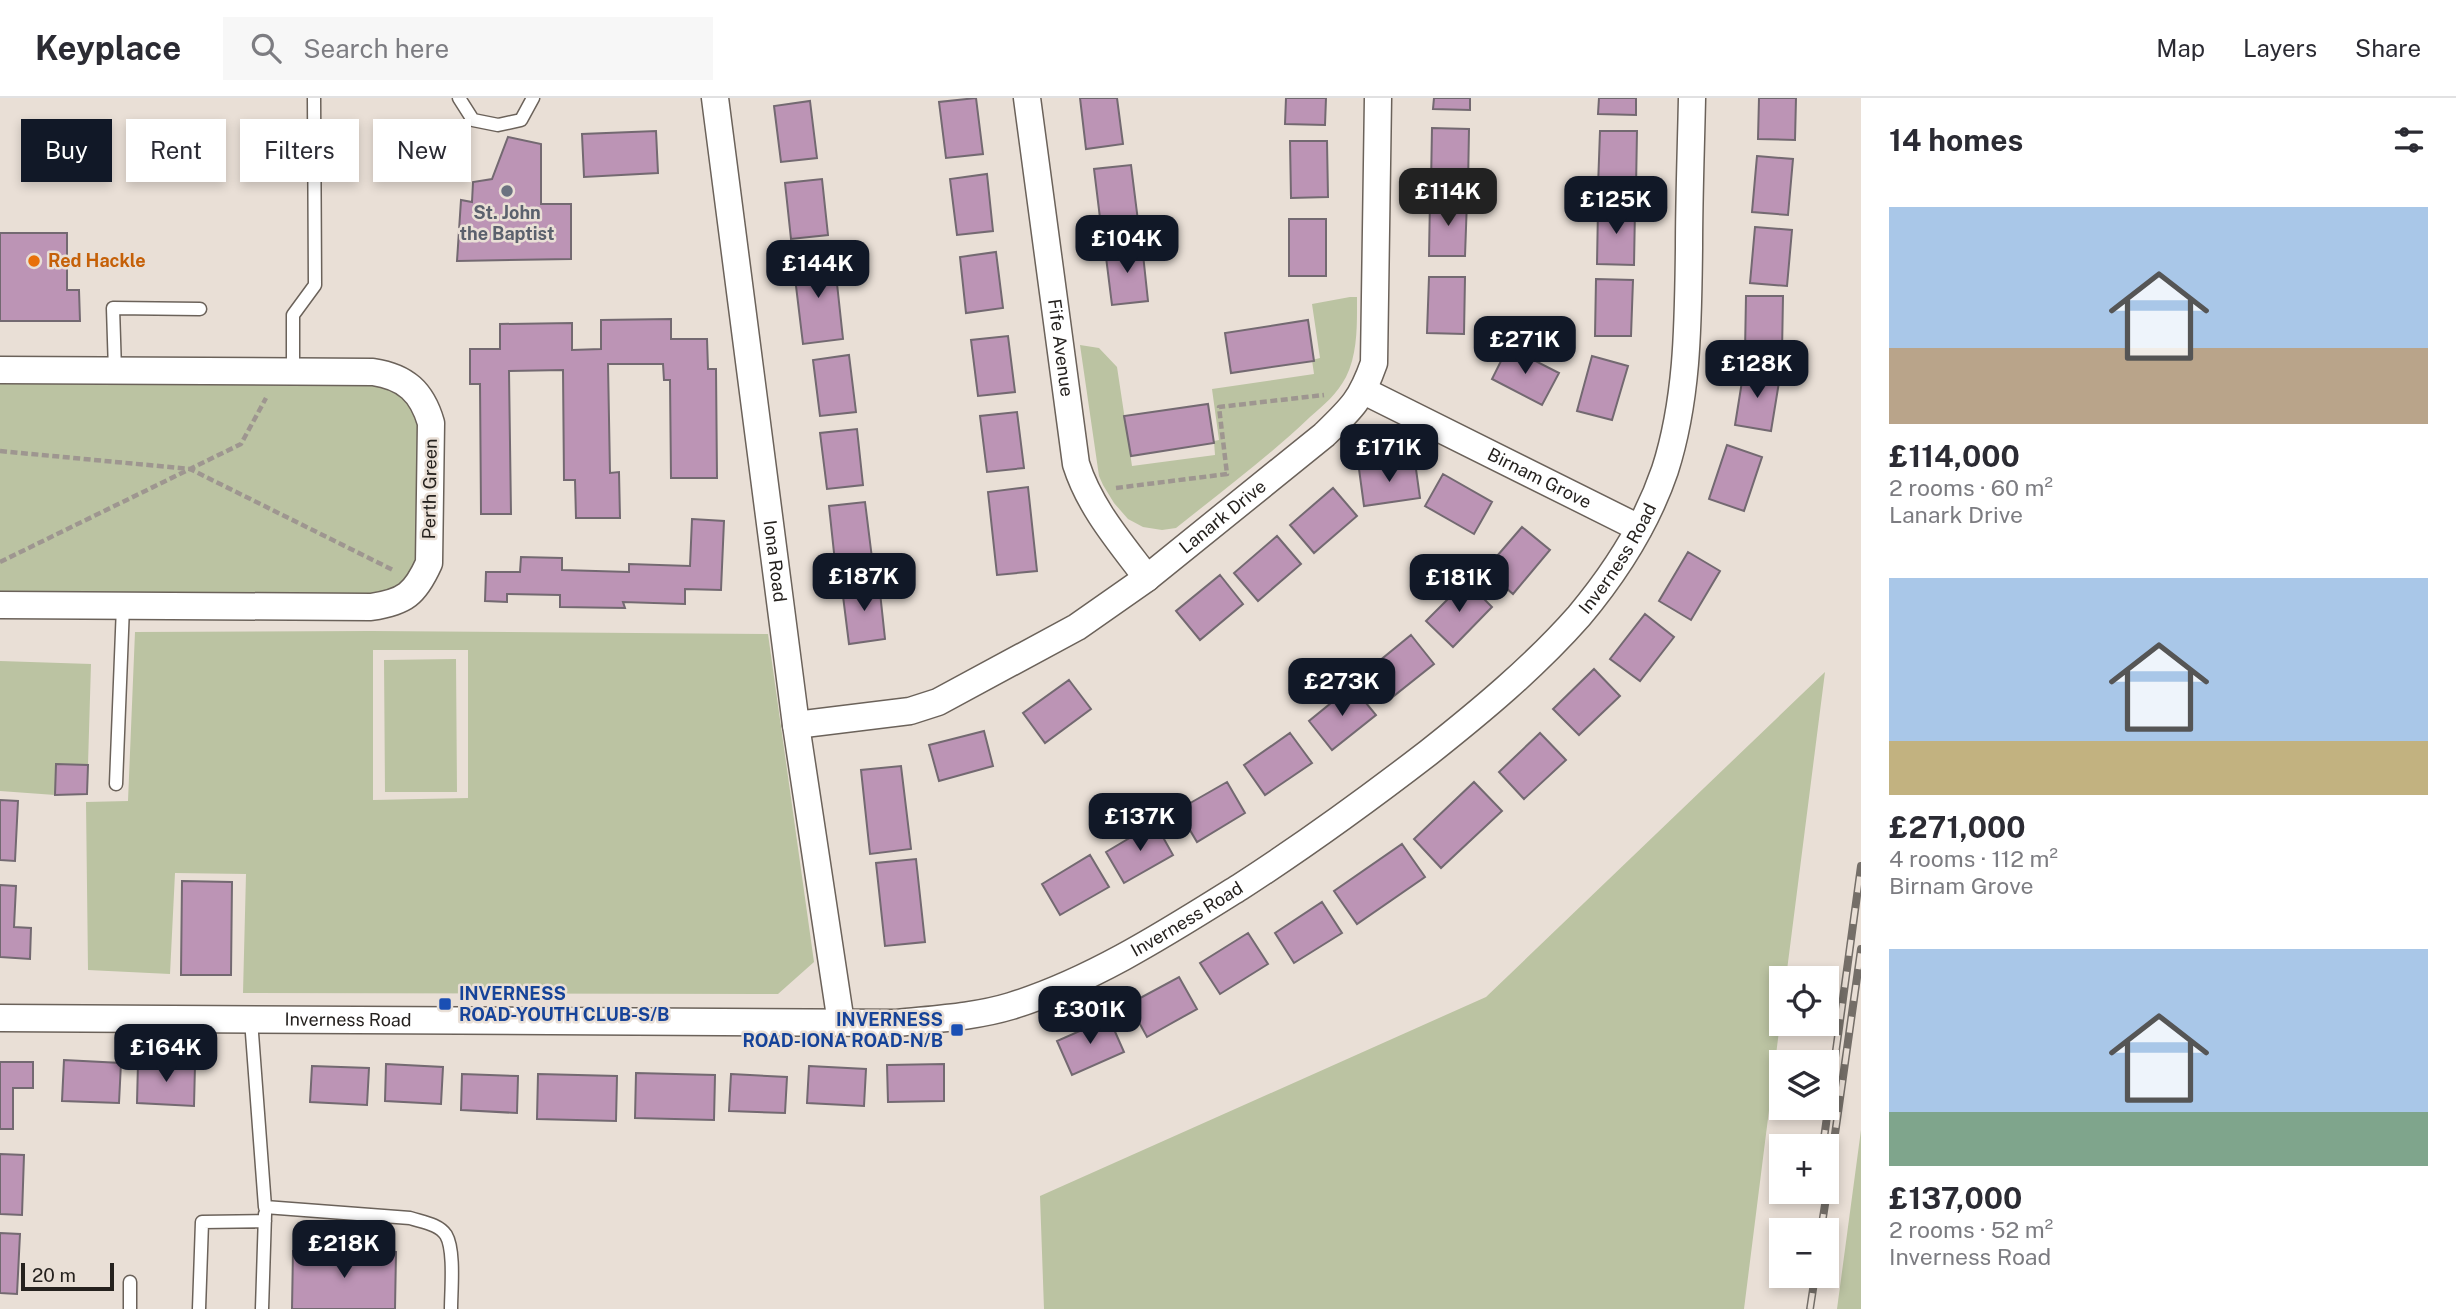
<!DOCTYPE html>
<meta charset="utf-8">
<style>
:root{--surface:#fff;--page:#f7f7f7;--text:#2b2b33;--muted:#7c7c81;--line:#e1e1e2;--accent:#111827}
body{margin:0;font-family:"Public Sans",sans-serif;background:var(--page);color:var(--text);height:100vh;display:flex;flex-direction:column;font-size:26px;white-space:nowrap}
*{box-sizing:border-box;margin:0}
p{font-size:23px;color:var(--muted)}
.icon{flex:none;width:38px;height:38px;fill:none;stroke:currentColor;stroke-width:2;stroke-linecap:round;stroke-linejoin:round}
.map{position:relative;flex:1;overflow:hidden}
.drawer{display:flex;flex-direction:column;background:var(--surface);width:595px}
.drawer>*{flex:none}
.top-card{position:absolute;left:21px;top:21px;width:665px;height:63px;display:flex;gap:14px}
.fabs{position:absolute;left:1769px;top:868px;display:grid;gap:14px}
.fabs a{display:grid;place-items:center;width:70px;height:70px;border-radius:0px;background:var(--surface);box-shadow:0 4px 10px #0003;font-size:35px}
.scale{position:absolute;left:21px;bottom:18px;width:93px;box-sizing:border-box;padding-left:7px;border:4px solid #25211e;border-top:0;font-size:19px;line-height:24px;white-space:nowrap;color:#25211e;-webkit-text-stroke:5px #e9dfd6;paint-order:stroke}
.price{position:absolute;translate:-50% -60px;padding:0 16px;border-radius:14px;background:var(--accent);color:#fff;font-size:23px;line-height:46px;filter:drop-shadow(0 2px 4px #0008)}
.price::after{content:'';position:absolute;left:50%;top:42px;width:21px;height:16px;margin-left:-10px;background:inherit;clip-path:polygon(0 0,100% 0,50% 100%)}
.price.on{background:#222;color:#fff}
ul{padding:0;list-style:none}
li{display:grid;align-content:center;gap:14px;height:371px;padding:0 28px}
li span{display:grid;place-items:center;height:217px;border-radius:0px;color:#555}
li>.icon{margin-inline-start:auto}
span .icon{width:126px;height:126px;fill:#fffc;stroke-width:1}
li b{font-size:30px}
h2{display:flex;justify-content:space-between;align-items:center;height:84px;padding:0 28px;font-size:30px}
.pill{padding:0 24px;border-radius:0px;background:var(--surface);box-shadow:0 4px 10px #0003;font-size:24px;line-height:63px}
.pill.on{background:var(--accent);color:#fff}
header{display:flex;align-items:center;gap:42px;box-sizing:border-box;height:98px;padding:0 35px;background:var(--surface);border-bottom:2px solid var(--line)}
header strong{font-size:33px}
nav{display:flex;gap:38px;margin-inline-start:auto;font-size:24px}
.search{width:490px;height:63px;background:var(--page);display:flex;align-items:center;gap:18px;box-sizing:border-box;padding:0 24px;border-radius:0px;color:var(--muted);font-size:26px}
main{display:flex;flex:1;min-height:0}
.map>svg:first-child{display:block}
</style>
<header>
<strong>Keyplace</strong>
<div class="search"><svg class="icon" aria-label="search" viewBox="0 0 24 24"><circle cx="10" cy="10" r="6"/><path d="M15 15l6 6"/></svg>Search here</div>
<nav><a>Map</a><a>Layers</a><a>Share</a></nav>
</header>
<main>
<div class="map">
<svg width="1861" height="1211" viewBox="0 0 1861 1211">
<rect width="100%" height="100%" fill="#e9dfd6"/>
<!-- green -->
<path fill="#bbc3a2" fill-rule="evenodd" d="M1350 199H1357C1357 226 1358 255 1346 279 1337 296 1324 307 1310 319 1268 359 1221 394 1176 430L1162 432 1143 429 1128 421 1114 405 1103 387 1099 378 1080 247 1099 250 1117 269 1132 368 1215 357 1214 343 1219 342 1212 291 1314 276 1312 262 1320 260 1312 206Z
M0 283 383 286 415 308 418 326 416 465 405 484 379 498 0 494Z
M371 533 768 536 814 864 778 896 243 895 246 776 175 775 170 876 88 872 86 704 128 703 135 534ZM373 552H468V700L373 702Z
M456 561 457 694H385L384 562Z
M0 563 91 566 88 667 56 666 55 697 0 693Z
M1825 574 1786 880H1782L1781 917 1744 1211H1044L1040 1098 1486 899Z
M1861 1032V1211H1837Z"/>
<!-- building -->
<path fill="#bc94b5" stroke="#736971" stroke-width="2" d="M976 0 983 56 946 60 939 4Z
M1080 0H1117L1123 46 1086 51Z
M1286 0H1326L1325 27 1285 26Z
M1434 0H1470V12L1433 11Z
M1599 0H1636V17L1598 16Z
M1759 0H1796L1795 42 1758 41Z
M810 3 817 60 781 64 774 8Z
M1432 30 1469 31 1468 88 1431 87Z
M656 33 658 75 584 79 582 36Z
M1600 33H1637L1636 90 1598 89Z
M508 39 541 46V106H571V161L457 163 461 102 472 104 473 84 492 81Z
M1290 43H1327L1328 99 1291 100Z
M1757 58 1793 61 1788 117 1752 114Z
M1131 67 1138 123 1101 128 1094 71Z
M987 76 993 133 957 137 950 81Z
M822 81 828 137 791 141 785 85Z
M1430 101 1467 102 1465 158H1429Z
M1598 110 1635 111 1634 167 1597 166Z
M1289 121H1326V178H1289Z
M1755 129 1792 132 1787 188 1750 185Z
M0 135H67V192H79L80 223H0Z
M1142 147 1148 203 1112 207 1105 151Z
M996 154 1003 210 966 215 960 159Z
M834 158 843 241 803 246 793 163Z
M1429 179H1465L1464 236 1427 235Z
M1596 181 1633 182 1631 238H1595Z
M1746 198H1783L1782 255 1745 254Z
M671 221V241H707L708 271H716L717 380H671L670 282H664L663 266H608L610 375 619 374 620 420H576L575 382H564L563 272 509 273 511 416H481L480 286H470V251H500V226L572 225V252L601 251V222Z
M1308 222 1314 263 1231 275 1225 235Z
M1008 238 1015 294 978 298 971 242Z
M1508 249 1559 275 1542 307 1492 281Z
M849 257 856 314 820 318 813 262Z
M1592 258 1628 268 1612 322 1577 313Z
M1744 271 1780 278 1771 333 1735 327Z
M1208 306 1214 345 1131 358 1124 318Z
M1017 314 1024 370 987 374 980 318Z
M857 331 863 387 827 391 820 335Z
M1727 347 1762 359 1744 413 1709 401Z
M1415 364 1420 400 1364 408 1359 371Z
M1443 376 1492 404 1474 436 1425 408Z
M1028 389 1037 473 997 477 988 394Z
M1333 390 1357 418 1314 455 1290 427Z
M865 404 872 460 835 464 829 408Z
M692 421 724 423 721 492 685 491V506L623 504 625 510 560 509V497L507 496V504L485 503 486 474H520L521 459 562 460V472L629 474V466L690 468Z
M1522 429 1550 452 1513 496 1485 472Z
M1277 438 1301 466 1258 503 1234 475Z
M1688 454 1720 473 1691 522 1659 503Z
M1220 477 1243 506 1200 542 1176 513Z
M1466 483 1492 509 1453 549 1426 523Z
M879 485 885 541 849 546 842 490Z
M1645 516 1674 539 1640 583 1610 561Z
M1411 537 1434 566 1390 601 1367 573Z
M1594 571 1620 598 1579 637 1553 611Z
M1069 582 1091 611 1045 645 1023 615Z
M1352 588 1376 617 1332 652 1309 623Z
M984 633 993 668 939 683 929 647Z
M1290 635 1312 665 1265 697 1244 667Z
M1540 635 1566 662 1524 701 1499 674Z
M56 666 88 667 87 696 55 697Z
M901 668 911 751 870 756 861 672Z
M1227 684 1245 715 1197 744 1178 712Z
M1474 684 1502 713 1441 770 1414 741Z
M0 702 18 703 15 763 0 762Z
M1155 725 1173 757 1124 785 1106 754Z
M1402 746 1425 779 1357 826 1334 793Z
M1090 757 1109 789 1060 817 1042 786Z
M916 761 925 844 885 848 876 765Z
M182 783 232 784 231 877H181Z
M0 787 16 788 14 829 31 830 30 861 0 859Z
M1322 804 1342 835 1294 865 1275 835Z
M1248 835 1268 866 1220 896 1200 865Z
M1179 879 1197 911 1147 939 1129 906Z
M1109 920 1124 954 1072 977 1057 943Z
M64 962 121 965 119 1005 62 1003Z
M0 964H33V990H13V1031H0Z
M138 965 195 967 194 1008 137 1005Z
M386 966 443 969 441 1006 385 1003Z
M944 966V1003L888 1004 887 967Z
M312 968 369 970 367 1007 310 1004Z
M809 968 866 971 864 1008 807 1005Z
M636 975 715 977 714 1022 635 1020Z
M462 976 518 978 517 1015 461 1012Z
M538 976 617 978 616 1023 537 1021Z
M731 976 787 979 785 1015 729 1013Z
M0 1056 24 1057 22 1117 0 1116Z
M0 1135 20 1136 17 1196 0 1195Z
M293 1153 396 1154 395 1211H292Z"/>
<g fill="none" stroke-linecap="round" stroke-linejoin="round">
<!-- lane casing -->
<g stroke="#6b625a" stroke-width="15">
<path id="lane" d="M459 0 473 22 498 27 521 22 533 0
M115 273 113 210 200 211
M293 274V217L315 187 314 0
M116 686 123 508
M251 922 265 1109 410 1120C422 1124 439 1126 446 1137 455 1152 451 1193 451 1211
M130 1211V1184
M199 1211 202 1124 265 1123
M262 1211 265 1116"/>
</g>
<!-- street casing -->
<g stroke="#6b625a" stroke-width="29">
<g id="street">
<path id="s1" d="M715 0 796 627 841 925"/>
<path id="s2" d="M1027 0 1076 366C1090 410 1120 444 1147 480"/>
<path d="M0 272 373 274C406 279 422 294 431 325L429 465C415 496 405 504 371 509L0 507"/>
<path id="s3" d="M1364 293 1639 430"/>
<path id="s4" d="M796 627 910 613 938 604 1077 529 1147 480 1324 337C1352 310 1361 302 1374 265L1378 0"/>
<path id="s5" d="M0 920 897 925C934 921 975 919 1011 908 1092 883 1168 834 1240 789 1305 747 1367 702 1428 655 1481 613 1534 569 1579 518 1615 475 1647 425 1665 372 1688 300 1688 225 1689 150 1689 100 1691 50 1692 0"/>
</g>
</g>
<!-- path -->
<path stroke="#9e9690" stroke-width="4.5" stroke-dasharray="7 3.5" stroke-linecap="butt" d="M0 353 190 371 395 473
M1116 390 1227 376 1219 309 1324 297
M0 464 241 346 266 300"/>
<!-- lane -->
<use href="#lane" stroke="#fff" stroke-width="12"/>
<!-- street -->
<use href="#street" stroke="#fff" stroke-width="26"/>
<!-- rail casing -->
<g stroke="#746e68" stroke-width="8">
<path id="rail" d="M1823 1048 1861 768
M1827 1093 1861 851
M1821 1132 1827 1094
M1810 1211 1815 1178"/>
</g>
<!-- rail -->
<use href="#rail" stroke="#e9dfd6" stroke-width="5" stroke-dasharray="16" stroke-linecap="butt"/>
</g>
<!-- markers -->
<circle fill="#6b7280" stroke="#e9dfd6" stroke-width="2.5" cx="507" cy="93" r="7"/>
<circle fill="#e8710a" stroke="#e9dfd6" stroke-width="2.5" cx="34" cy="163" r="7"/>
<g fill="#1a4fb4" stroke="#e9dfd6" stroke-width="2.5">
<rect x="438" y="899" width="14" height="14" rx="3.5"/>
<rect x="950" y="925" width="14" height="14" rx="3.5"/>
</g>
<g text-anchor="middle" stroke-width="5" stroke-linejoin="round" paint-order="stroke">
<!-- worship labels -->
<g font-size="18" font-weight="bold" fill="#5b616d" stroke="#e9dfd6">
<text x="507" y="121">St. John<tspan x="507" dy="21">the Baptist</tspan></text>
</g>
<!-- food labels -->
<g font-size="18" font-weight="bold" fill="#c56008" stroke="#e9dfd6" text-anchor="start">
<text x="48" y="169">Red Hackle</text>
</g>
<!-- street labels -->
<g font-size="18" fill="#25211e" stroke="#e9dfd6">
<text dy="6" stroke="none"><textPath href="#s2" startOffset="252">Fife Avenue</textPath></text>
<text dy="6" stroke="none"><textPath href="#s3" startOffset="196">Birnam Grove</textPath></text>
<text transform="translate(430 391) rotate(-89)" y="6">Perth Green</text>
<text dy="6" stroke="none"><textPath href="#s4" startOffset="485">Lanark Drive</textPath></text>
<text dy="6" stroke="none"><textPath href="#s5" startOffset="1776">Inverness Road</textPath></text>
<text dy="6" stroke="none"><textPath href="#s1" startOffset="467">Iona Road</textPath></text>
<text dy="6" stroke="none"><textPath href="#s5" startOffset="1209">Inverness Road</textPath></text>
<text dy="6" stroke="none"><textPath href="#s5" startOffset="348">Inverness Road</textPath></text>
</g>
<!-- transit labels -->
<g font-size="18" font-weight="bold" fill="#164399" stroke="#e9dfd6" text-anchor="start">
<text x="459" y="902">INVERNESS<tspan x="459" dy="21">ROAD-YOUTH CLUB-S/B</tspan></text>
<text x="943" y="928" text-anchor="end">INVERNESS<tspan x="943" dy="21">ROAD-IONA ROAD-N/B</tspan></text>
</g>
</g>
</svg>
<div class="fabs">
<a><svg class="icon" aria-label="locate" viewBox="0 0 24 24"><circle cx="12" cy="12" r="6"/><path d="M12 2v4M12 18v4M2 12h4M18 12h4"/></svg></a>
<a><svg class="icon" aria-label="layers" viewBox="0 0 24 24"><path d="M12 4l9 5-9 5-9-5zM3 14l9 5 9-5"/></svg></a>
<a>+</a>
<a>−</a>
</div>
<div class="scale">20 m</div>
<b class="price on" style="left:1448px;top:130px">£114K</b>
<b class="price" style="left:1616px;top:138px">£125K</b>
<b class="price" style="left:1127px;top:177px">£104K</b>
<b class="price" style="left:818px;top:202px">£144K</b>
<b class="price" style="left:1525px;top:278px">£271K</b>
<b class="price" style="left:1757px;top:302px">£128K</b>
<b class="price" style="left:1389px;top:386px">£171K</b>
<b class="price" style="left:864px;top:515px">£187K</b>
<b class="price" style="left:1459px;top:516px">£181K</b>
<b class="price" style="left:1342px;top:620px">£273K</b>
<b class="price" style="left:1140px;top:755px">£137K</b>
<b class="price" style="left:1090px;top:948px">£301K</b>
<b class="price" style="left:166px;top:986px">£164K</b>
<b class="price" style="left:344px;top:1182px">£218K</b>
<div class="top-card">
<a class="pill on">Buy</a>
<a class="pill">Rent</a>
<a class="pill">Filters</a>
<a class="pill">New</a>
</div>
</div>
<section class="drawer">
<h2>14 homes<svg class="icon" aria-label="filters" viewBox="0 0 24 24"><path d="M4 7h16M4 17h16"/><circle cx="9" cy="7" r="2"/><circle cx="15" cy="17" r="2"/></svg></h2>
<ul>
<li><span style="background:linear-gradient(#a9c7e8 65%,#b9a48a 0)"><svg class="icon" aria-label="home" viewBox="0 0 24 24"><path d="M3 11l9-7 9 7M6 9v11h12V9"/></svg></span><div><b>£114,000</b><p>2 rooms · 60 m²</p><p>Lanark Drive</p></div></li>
<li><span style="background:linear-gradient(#a9c7e8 75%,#c2b280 0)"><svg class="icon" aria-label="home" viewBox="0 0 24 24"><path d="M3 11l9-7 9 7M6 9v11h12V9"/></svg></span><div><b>£271,000</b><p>4 rooms · 112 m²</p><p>Birnam Grove</p></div></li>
<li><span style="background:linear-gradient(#a9c7e8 75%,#7fa58c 0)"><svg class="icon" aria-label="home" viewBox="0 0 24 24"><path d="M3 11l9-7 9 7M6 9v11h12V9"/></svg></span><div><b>£137,000</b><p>2 rooms · 52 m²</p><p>Inverness Road</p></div></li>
</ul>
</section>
</main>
